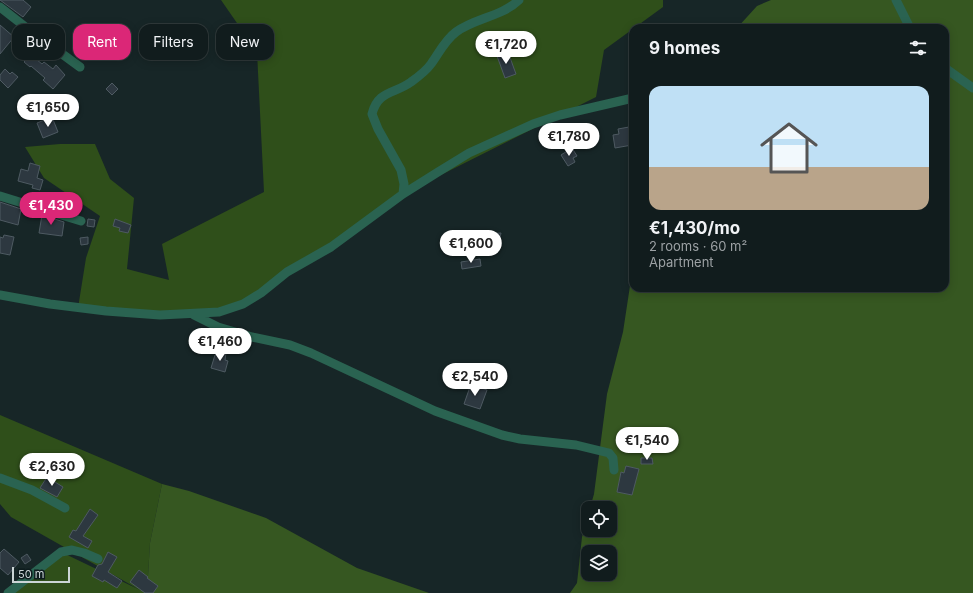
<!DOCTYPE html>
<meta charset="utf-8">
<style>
:root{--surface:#111c1d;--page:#1a2526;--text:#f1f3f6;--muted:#9ca1a4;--line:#303a3b;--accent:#db2777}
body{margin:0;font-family:Inter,sans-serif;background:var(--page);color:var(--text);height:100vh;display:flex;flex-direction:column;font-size:15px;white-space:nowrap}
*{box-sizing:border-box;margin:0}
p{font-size:13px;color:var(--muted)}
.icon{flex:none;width:22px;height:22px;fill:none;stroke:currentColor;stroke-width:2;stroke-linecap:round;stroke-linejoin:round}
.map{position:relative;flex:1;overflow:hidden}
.panel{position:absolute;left:629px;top:24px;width:320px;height:268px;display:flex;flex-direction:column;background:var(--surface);border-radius:12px;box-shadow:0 2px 10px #0003,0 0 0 1px var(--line)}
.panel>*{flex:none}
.banner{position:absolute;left:12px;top:24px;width:380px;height:36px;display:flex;gap:8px}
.buttons{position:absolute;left:581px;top:501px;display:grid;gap:8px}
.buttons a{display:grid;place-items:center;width:36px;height:36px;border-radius:8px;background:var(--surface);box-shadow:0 2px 10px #0003,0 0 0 1px var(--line);font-size:20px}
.scale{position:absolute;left:12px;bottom:10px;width:58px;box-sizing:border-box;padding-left:4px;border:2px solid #cbd5d6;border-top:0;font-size:11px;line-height:14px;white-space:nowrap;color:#cbd5d6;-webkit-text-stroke:3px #0e1c1e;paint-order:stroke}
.price{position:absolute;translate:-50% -34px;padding:0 9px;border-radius:14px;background:#fff;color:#222;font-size:13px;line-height:26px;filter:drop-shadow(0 1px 2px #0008)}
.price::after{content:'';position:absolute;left:50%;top:24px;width:12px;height:9px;margin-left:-6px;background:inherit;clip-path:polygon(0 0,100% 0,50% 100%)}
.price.selected{background:var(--accent);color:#fff}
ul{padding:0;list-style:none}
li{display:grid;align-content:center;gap:8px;height:212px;padding:0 20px}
li span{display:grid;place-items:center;height:124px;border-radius:12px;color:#555}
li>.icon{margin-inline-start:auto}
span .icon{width:72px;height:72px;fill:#fffc;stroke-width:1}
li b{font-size:17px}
h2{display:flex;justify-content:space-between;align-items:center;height:48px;padding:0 20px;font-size:17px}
.pill{padding:0 14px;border-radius:12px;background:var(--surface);box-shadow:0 2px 10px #0003,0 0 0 1px var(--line);font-size:14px;line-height:36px}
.pill.selected{background:var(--accent);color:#fff}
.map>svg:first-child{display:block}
</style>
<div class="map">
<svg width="973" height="593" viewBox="0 0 973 593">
<rect width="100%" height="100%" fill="#172627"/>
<!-- green -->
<path fill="#2f4f1a" d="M221 0H663V7L604 50 596 97 403 194 243 304 192 314 78 308 86 258 100 216 44 178 25 147 60 144H95L110 179 134 198 127 269 169 280 162 244 264 192 257 52Z
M0 415 162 484 150 543 147 593H6L61 552 140 590 11 517 0 504Z"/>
<!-- forest -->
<path fill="#365721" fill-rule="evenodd" d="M771 0H973V593H570L577 583 582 537 588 516V530H610V508H590L594 494 607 394 623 332 633 266V288H945V28H737L757 6ZM588 552H610V574H588Z
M162 484 189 491 266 518 357 568 429 593H147L150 543Z"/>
<!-- building -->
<path fill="#2d3840" stroke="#4e5a62" d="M0 0H23L31 7 23 17Z
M0 25 14 37 0 54Z
M508 52 516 74 505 78 497 56Z
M31 55 42 64 44 62 53 69 56 65 65 75 53 89 43 80 45 78 31 66 30 67 24 62Z
M5 69 10 74 12 72 18 77 8 88 0 80V75Z
M112 83 118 89 112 95 106 89Z
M52 117 58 132 43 138 37 123Z
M629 127V129L633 128V136H631L632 145 615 148 613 135 619 134 618 129Z
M572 148 577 156 573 158 575 162 568 166 561 155Z
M30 163 40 166 37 178 43 180 40 190 32 188 33 185 18 181 21 169 28 171Z
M0 202 21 209 18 225 0 220Z
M42 215 64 222 62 236 39 233Z
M88 219 95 220 94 227 87 226Z
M115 219 131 225 128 233 119 231 120 228 113 226Z
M501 233 498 245 472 248 466 242 471 235Z
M4 235 14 237 10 255 0 253V237L3 238Z
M88 237V244L81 245 80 238Z
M480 259 481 266 462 269 461 262Z
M220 351 226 353 225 360 228 361 225 372 211 368 215 355 219 356Z
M471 384 487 390 480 409 464 404Z
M641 458H652L653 464H641Z
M626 466 639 469 632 495 617 492 621 472 624 473Z
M47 477 63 487 57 497 40 488Z
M90 509 98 515 83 536 92 541 88 548 69 537 73 530 76 531Z
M4 549 19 562 8 575 0 568V553Z
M108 552 117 557 108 572 122 581 117 588 104 580 103 582 92 576 98 565 102 564Z
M27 554 31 560 25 564 21 558Z
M139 570 148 577 147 578 158 586 153 593H145L130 582Z"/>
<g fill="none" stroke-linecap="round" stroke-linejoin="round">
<!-- minor -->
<path stroke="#2a6351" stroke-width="9" d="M896 0 910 28
M0 7 28 29 80 67
M945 68 973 88
M403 194 404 184 401 170 378 129 372 114C378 90 395 94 411 82 418 77 426 71 431 64 439 53 445 40 456 32 475 18 501 17 519 0
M0 196 81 221
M0 295 50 304 106 311 160 315 219 312 243 304 261 293 287 272 331 247 403 194 438 172 469 153 533 124 560 115 633 98
M194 315 218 327 252 337 290 345 311 353 435 411 502 435 520 439 576 445 609 453 613 458 614 470
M0 478 32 490 65 508
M8 593 61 552 72 550 84 553 98 559"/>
</g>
</svg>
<div class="buttons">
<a><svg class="icon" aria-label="locate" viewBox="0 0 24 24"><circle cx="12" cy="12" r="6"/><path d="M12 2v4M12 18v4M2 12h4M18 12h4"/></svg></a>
<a><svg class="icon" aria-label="layers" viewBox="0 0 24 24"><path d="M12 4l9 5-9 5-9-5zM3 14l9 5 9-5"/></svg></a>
</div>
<div class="scale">50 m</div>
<b class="price" style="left:506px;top:65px">€1,720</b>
<b class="price" style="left:48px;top:128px">€1,650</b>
<b class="price" style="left:569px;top:157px">€1,780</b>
<b class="price selected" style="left:51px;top:226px">€1,430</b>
<b class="price" style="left:471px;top:264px">€1,600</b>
<b class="price" style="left:220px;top:362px">€1,460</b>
<b class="price" style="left:475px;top:397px">€2,540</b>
<b class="price" style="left:647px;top:461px">€1,540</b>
<b class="price" style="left:52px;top:487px">€2,630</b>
<div class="banner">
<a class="pill">Buy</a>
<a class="pill selected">Rent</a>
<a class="pill">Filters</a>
<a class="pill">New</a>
</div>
<section class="panel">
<h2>9 homes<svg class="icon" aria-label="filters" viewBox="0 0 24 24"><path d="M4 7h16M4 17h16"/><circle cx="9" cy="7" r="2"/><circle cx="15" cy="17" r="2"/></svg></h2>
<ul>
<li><span style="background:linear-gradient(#bfe0f5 65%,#b9a48a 0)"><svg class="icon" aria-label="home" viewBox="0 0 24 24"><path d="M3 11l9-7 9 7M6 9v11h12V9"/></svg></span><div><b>€1,430/mo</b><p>2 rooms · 60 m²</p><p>Apartment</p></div></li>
</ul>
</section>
</div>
